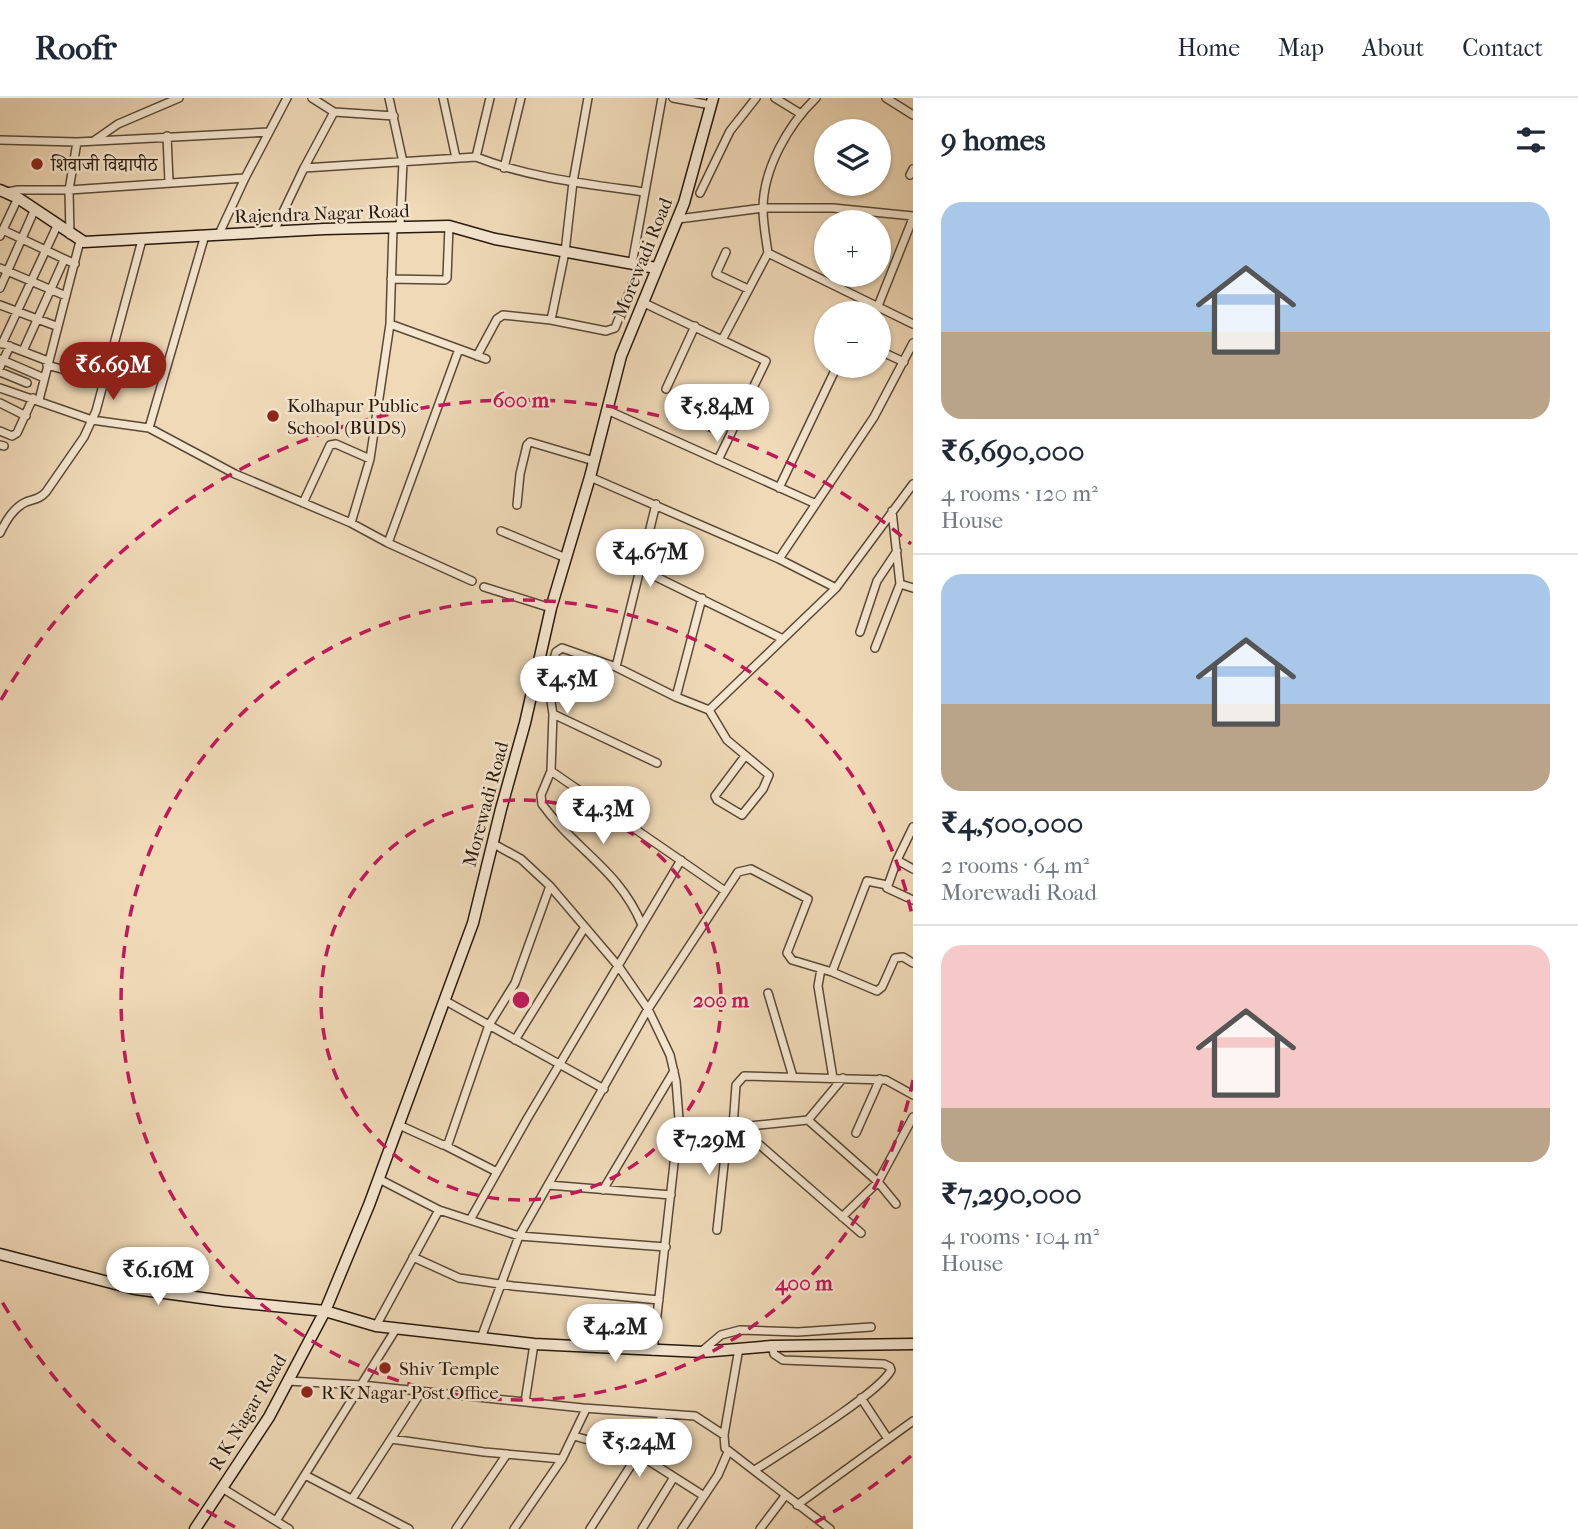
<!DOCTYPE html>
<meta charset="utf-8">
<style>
:root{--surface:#fff;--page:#f6f6f7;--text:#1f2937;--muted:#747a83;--line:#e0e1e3;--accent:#8f2418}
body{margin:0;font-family:"IM FELL French Canon","Noto Serif Devanagari",serif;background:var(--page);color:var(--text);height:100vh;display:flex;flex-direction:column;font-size:26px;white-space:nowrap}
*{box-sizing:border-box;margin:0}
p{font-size:23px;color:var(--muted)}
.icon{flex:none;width:38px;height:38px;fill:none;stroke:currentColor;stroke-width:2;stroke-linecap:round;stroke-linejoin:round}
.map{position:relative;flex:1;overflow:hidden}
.drawer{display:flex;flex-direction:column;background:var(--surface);width:665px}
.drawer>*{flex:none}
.tools{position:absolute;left:814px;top:21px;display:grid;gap:14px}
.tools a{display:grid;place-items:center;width:77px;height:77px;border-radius:50%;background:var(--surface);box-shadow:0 2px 5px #0004;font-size:35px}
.price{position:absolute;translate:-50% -60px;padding:0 16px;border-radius:24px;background:#fff;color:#222;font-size:23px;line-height:46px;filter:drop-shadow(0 2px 4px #0008)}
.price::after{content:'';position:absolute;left:50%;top:42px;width:21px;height:16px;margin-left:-10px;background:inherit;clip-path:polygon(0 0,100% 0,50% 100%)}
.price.on{background:var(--accent);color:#fff}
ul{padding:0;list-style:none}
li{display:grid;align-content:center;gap:14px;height:371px;padding:0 28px}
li+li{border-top:2px solid var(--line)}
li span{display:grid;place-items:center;height:217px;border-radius:21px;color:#555}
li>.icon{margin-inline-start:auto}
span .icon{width:126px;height:126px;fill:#fffc;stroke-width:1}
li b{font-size:30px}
h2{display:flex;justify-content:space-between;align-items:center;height:84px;padding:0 28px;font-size:30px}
header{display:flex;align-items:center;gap:42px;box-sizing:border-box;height:98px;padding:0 35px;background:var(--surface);border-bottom:2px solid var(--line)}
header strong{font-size:33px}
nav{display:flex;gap:38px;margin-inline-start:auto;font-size:24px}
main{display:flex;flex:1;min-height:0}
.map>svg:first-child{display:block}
</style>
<header>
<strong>Roofr</strong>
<nav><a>Home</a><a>Map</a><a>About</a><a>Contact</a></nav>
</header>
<main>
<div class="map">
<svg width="913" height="1431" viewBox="0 0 913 1431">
<rect width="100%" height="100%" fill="#efd9b7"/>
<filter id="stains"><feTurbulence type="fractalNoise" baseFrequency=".00286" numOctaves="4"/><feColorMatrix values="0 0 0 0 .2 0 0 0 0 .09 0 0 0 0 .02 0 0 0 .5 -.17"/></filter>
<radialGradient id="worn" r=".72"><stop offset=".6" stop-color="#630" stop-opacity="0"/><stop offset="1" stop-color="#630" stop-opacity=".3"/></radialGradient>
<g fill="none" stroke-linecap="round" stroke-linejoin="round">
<!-- street casing -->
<g stroke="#594937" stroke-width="10">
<path id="street" d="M312 0 334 14 394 18
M389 0 403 64 400 129
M443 0 456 60
M673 0 711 7
M775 0 801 16
M816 0C788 27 763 71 763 111 763 126 766 141 768 155L913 226
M886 0 913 17
M167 38 169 84
M0 42 77 44 269 34
M95 42 118 26 179 0
M476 59C530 80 587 86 644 94
M304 70 476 59 490 0
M504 70 521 0
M910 77 913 71
M7 94 18 92H69L245 80 287 0
M700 95 730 33 756 0
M678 121 763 110H833L913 118
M3 132 75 166
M274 133 304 70 334 14
M219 136 245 80
M70 137 69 92 77 44
M0 138 18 100
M726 154 716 176 748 191
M632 166 662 0
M0 170 66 198
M391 181 445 182 447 180 449 128
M0 190 34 113
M642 204 766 263 718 362
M0 207 56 228
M878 208 913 120
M551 222 565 154 573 84 588 0
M722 242 768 155
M1 245 48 263
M2 246 57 128
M459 251 486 261
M878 252 904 264
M23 253 64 162
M477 258 497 221 503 217 551 222 606 233 615 230 640 167
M0 261 44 280
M47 267 104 283
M0 269 10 248
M0 274 27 285
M0 290 92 322 149 330 235 376 351 425 388 445 472 483
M666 291 695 228
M39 302 80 143
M0 305 26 318
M607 312 816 406
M149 330 205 137
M0 333 12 338 17 335 33 300
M0 347 4 348
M590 379 779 461 836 490
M779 390 837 268
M303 405 330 347 336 346 370 361
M517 407 520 376 527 347 530 344 594 363
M351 425 370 361 390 226
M501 433 566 460
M0 435C6 423 13 410 26 404 34 401 40 401 46 394L84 339 96 313 142 142
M388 445 459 251 390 226 393 130
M779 461 874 319 913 245
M640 471 783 541
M900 486 913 490
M484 489 551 510
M860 534 877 483 897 453
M875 550 900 486 892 413
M616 569 656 406
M548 580 544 582 542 586 544 590 549 591 553 616 551 673 725 793
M549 591 553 588 552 583 548 580 556 554 562 550 616 569 676 599 709 612 836 490 913 386
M676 599 702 500
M709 612 727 642 769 677 763 691 742 717 717 702 715 698 745 658
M553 616 657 665
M551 673 541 697 542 706C574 751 619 771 642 827
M913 729 897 762 887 790 913 802
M492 745 521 761 550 788 619 869 648 911 670 957 676 983 679 1021 653 1253
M897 762 913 771
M821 871 818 888 833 980
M832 874 867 783 887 787
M768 895 793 979
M444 902 604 991
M515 942 585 829
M808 1022 843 980
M678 1024 739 1029 808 1022 878 1084 896 1106
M399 1027 443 1047 448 1046 489 927 515 885 550 788
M733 1029 736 987 744 978 886 982 913 997
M739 1029 861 1135
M856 1035 880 981
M444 1047 497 1074
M379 1081 439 1112 519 1138 666 1149
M548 1087 671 1097
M603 1092 674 973
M842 1119 878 1084 913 1019
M470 1122 527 1021 681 762
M717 1132 728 1029
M413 1159 459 1180 513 1188 659 1202
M376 1228 439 1112
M481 1240 519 1138 648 911 738 774 751 771 808 801 787 855 792 862 832 874 877 893 882 889 895 860 903 859 913 865
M739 1250 724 1337 725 1350 830 1431
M702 1253 721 1237 740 1232 798 1234 871 1229
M288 1283 361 1287 583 1310 695 1318 724 1337
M421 1294 391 1341 484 1354 562 1361
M861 1300 888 1341
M525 1304 534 1246
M574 1338 638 1356 704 1398 682 1431
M755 1372C781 1355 880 1295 891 1272L890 1269 884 1266 783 1262 774 1256 772 1248
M305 1377 409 1431
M222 1390 289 1431
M704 1398 718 1377 728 1354
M352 1401 391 1341
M797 1407 913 1323
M276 1423 396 1231
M456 1431 507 1356
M514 1431 562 1361 586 1311
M590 1431 664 1316
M642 1431 674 1379
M760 1431 785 1398"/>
</g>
<!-- secondary casing -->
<g stroke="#27190c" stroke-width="13">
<path id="secondary" d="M0 92 18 100 84 144 324 131 449 128 495 141 656 170
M0 1156 135 1191 224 1203 325 1213 376 1228 534 1246 702 1254 772 1248 913 1246
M195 1431 269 1319 325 1213 369 1107 473 825 501 711 525 625 551 510 590 379 621 258 684 105 713 0"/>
</g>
<!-- street -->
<use href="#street" stroke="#f5e6d0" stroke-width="7"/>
<!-- secondary -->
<use href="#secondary" stroke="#f5e6d0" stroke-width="10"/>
</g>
<!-- distance rings -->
<g fill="none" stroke="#c2185b" stroke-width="3.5" stroke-dasharray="12 9">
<circle cx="521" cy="902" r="200"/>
<path d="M913 982A400 400 0 1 1 913 822"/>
<path d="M911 1358A600 600 0 0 1 807 1429M235 1429A600 600 0 0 1 1 1202M1 602A600 600 0 0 1 911 446"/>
</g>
<!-- markers -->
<g fill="#8f2418" stroke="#f5e6d0" stroke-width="2.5">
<circle cx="37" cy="66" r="7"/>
<circle cx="273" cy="318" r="7"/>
<circle cx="385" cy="1270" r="7"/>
<circle cx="307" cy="1294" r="7"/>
</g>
<g text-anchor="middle" stroke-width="5" stroke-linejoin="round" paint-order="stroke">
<!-- poi labels -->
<g font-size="19" fill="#27190c" stroke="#f5e6d0" text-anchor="start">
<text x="51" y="73">शिवाजी विद्यापीठ</text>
<text x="287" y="314">Kolhapur Public<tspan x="287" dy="22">School (BUDS)</tspan></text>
<text x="399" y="1277">Shiv Temple</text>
<text x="321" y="1301">R K Nagar Post Office</text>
</g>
<!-- street labels -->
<g font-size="19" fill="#27190c" stroke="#f5e6d0">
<text transform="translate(322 115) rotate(-2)" y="7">Rajendra Nagar Road</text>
<text transform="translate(642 160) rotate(-68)" y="7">Morewadi Road</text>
<text transform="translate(485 706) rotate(-75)" y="7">Morewadi Road</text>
<text transform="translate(247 1314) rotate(-59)" y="7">R K Nagar Road</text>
</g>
</g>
<circle cx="521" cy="902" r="10" fill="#c2185b" stroke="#f5e6d0" stroke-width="3.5"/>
<g font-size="21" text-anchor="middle" font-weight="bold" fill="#c2185b" stroke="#f5e6d0" stroke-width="5" stroke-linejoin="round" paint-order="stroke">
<text x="521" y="309">600 m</text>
<text x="721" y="909">200 m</text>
<text x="804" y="1192">400 m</text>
</g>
<rect width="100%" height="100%" filter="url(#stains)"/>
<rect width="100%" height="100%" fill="url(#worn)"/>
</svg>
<div class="tools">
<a><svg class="icon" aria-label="layers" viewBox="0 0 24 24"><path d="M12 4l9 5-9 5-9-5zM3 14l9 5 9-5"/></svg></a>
<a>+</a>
<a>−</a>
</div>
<b class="price on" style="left:113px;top:304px">₹6.69M</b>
<b class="price" style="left:717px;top:346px">₹5.84M</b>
<b class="price" style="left:650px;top:491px">₹4.67M</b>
<b class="price" style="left:567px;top:618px">₹4.5M</b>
<b class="price" style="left:603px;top:748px">₹4.3M</b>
<b class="price" style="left:709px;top:1079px">₹7.29M</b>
<b class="price" style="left:158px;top:1209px">₹6.16M</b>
<b class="price" style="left:615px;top:1266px">₹4.2M</b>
<b class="price" style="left:639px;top:1381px">₹5.24M</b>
</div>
<section class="drawer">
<h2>9 homes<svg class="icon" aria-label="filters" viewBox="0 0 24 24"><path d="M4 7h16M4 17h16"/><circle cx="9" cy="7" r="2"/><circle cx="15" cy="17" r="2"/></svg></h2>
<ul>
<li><span style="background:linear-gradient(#a9c7e8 60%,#b9a48a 0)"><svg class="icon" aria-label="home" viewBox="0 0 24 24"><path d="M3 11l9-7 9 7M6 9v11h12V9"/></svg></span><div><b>₹6,690,000</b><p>4 rooms · 120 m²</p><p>House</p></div></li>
<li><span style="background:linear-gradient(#a9c7e8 60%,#b9a48a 0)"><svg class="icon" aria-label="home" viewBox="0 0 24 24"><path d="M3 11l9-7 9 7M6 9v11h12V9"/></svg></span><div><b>₹4,500,000</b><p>2 rooms · 64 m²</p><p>Morewadi Road</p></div></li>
<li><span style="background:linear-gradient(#f6c9c9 75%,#b9a48a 0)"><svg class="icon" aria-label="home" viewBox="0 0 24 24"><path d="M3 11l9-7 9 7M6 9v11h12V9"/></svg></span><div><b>₹7,290,000</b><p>4 rooms · 104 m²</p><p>House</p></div></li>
</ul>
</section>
</main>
